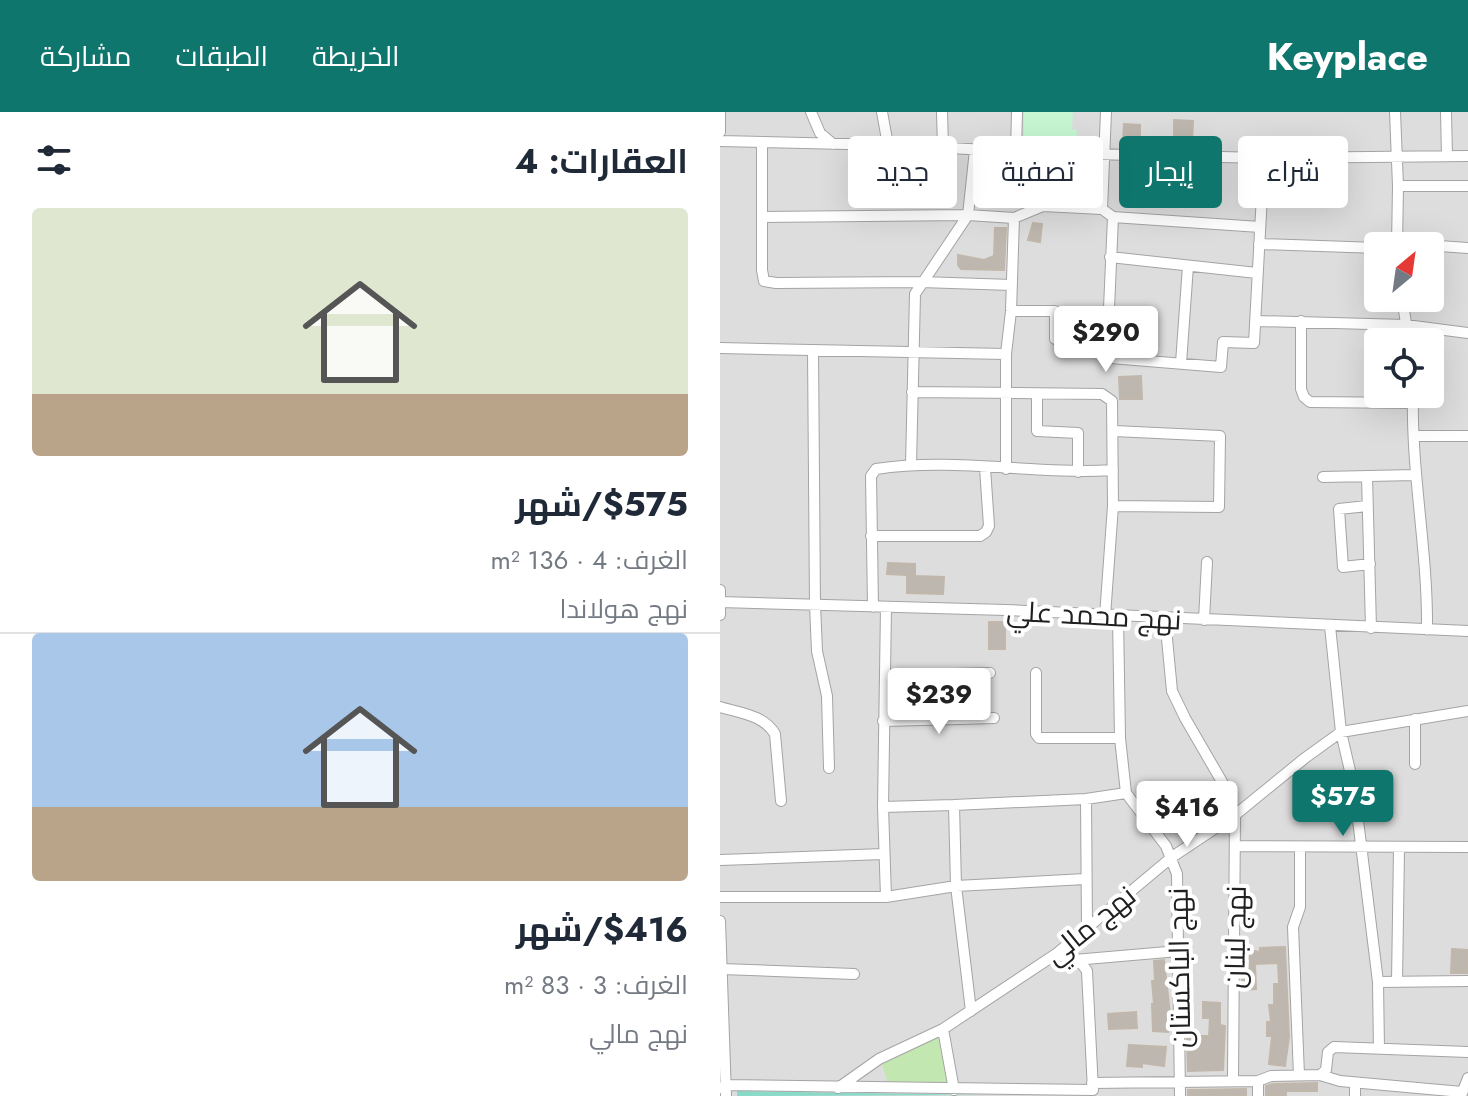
<!DOCTYPE html>
<html lang="ar">
<meta charset="utf-8">
<style>
:root{--surface:#fff;--page:#f6f6f7;--text:#1f2937;--muted:#747a83;--line:#e0e1e3;--accent:#0f766e}
body{margin:0;font-family:Jost,Cairo,sans-serif;background:var(--page);color:var(--text);direction:rtl;height:100vh;display:flex;flex-direction:column;font-size:30px;white-space:nowrap}
*{box-sizing:border-box;margin:0}
p{font-size:26px;color:var(--muted)}
.icon{flex:none;width:44px;height:44px;fill:none;stroke:currentColor;stroke-width:2;stroke-linecap:round;stroke-linejoin:round}
.map{position:relative;flex:1;overflow:hidden;direction:ltr}
.details{display:flex;flex-direction:column;background:var(--surface);width:720px}
.details>*{flex:none}
.top-card{position:absolute;left:24px;top:24px;width:604px;height:72px;direction:rtl;display:flex;gap:16px}
.needle{width:52px;rotate:29deg}
.buttons{position:absolute;left:644px;top:120px;display:grid;gap:16px}
.buttons a{display:grid;place-items:center;width:80px;height:80px;border-radius:8px;background:var(--surface);box-shadow:0 8px 32px #0002;font-size:40px}
.price{position:absolute;translate:-50% -68px;padding:0 18px;border-radius:8px;background:#fff;color:#222;font-size:26px;line-height:52px;filter:drop-shadow(0 2px 4px #0008)}
.price::after{content:'';position:absolute;left:50%;top:48px;width:24px;height:18px;margin-left:-12px;background:inherit;clip-path:polygon(0 0,100% 0,50% 100%)}
.price.active{background:var(--accent);color:#fff}
ul{padding:0;list-style:none}
li{display:grid;align-content:center;gap:16px;height:424px;padding:0 32px}
li+li{border-top:2px solid var(--line)}
li span{display:grid;place-items:center;height:248px;border-radius:8px;color:#555}
li>.icon{margin-inline-start:auto}
span .icon{width:144px;height:144px;fill:#fffc;stroke-width:1}
li b{font-size:34px}
h2{display:flex;justify-content:space-between;align-items:center;height:96px;padding:0 32px;font-size:34px}
.chip{padding:0 28px;border-radius:8px;background:var(--surface);box-shadow:0 8px 32px #0002;font-size:28px;line-height:72px}
.chip.active{background:var(--accent);color:#fff}
header{display:flex;align-items:center;gap:48px;box-sizing:border-box;height:112px;padding:0 40px;background:var(--accent);color:#fff}
header strong{font-size:38px}
nav{display:flex;gap:44px;margin-inline-start:auto;font-size:28px}
main{display:flex;flex:1;min-height:0}
.map>svg:first-child{display:block}
</style>
<header>
<strong>Keyplace</strong>
<nav><a>الخريطة</a><a>الطبقات</a><a>مشاركة</a></nav>
</header>
<main>
<div class="map">
<svg width="748" height="984" viewBox="0 0 748 984">
<rect width="100%" height="100%" fill="#f0eee7"/>
<!-- residential -->
<path fill="#dedddd" fill-rule="evenodd" d="M0 0H748V984H0ZM658 134H710V186H658ZM658 230H710V282H658Z"/>
<!-- grass -->
<path fill="#c2e7b0" d="M221 924 229 974 168 972 162 952Z"/>
<!-- park -->
<path fill="#c7f7d2" d="M304 0H353L352 17 357 18 356 34 304 33Z"/>
<!-- pitch -->
<path fill="#89dac8" d="M17 979 268 983 17 984Z"/>
<!-- building -->
<path fill="#bdb7b0" stroke="#c1b7aa" stroke-width="2" d="M454 8 473 9 472 30 454 29Z
M404 12 420 13V31L403 30Z
M370 50H376L375 65 363 68V71H359V77H352L351 87H335L333 65H354L357 63 360 54H370Z
M402 52 430 54 428 70 401 68Z
M307 66H317L316 79H306Z
M313 111 322 112 320 130 308 128Z
M275 116H286L284 158 241 157 238 153V143L264 148 274 144Z
M421 264 422 287H400L399 265Z
M168 451 195 452V464L224 465 223 482 187 481V463L167 462Z
M269 510H285V537H269Z
M565 835 569 925 565 954 549 952 552 924H547V910H551L549 893H554V872H559L558 851 535 852 536 877 523 878 522 863V837L540 840V836Z
M732 837 748 838V861H731Z
M444 848 450 902 448 903V920L433 919 432 892H434L432 869H435L434 849Z
M483 890 500 891V913L505 914 503 958 468 959 467 924H489L490 906H483Z
M416 900 417 916 389 917 388 902Z
M409 933 446 935 444 954 422 951V955L407 954Z
M597 971V979H566V984L546 983V974L553 972Z
M526 977V984H468V978Z"/>
<g fill="none" stroke-linecap="round" stroke-linejoin="round">
<!-- minor casing -->
<g stroke="#a4a4a4" stroke-width="12">
<path id="minor" d="M91 0 100 21 113 32
M162 0 168 33
M222 0 223 35
M675 0 678 74 677 134
M726 0 727 44
M0 20V0
M0 29 168 33 326 41 544 46 748 44
M42 31V158L44 169 56 171 201 170 292 173
M296 39 297 0
M678 74H748
M323 94 326 41
M382 97 386 0
M42 105 248 103 294 106 323 94 382 97 393 105 540 115
M393 105 387 242 391 246 501 255 503 230 534 231 544 46
M539 132 658 136
M674 134 676 131 748 136
M390 145 537 161
M682 186 689 230
M291 199H335V227
M537 209 686 213 748 221
M581 209V277L584 285 590 290 693 291
M0 236 286 242
M93 238 95 493 97 539 107 584 109 656
M461 251 468 154
M192 280 382 282 392 289 393 394 385 504
M317 282V319L358 321V360
M693 282C691 361 708 439 707 518
M695 324H748
M191 353 195 182 248 103 255 38
M286 357V242L291 199 294 106
M647 364 651 516
M603 365 695 363
M393 394 499 395 500 324 394 319
M647 394 619 397 623 455 650 452
M151 424H260L266 420 269 414 265 356
M0 478V503
M0 490 286 498 748 519
M153 495 151 364 156 357C234 345 314 363 393 358
M398 505 400 626 406 681 446 734 457 762 460 984
M445 506 452 579 465 606 505 675 515 703 513 967
M484 508 487 450
M610 514 621 620 634 676 658 870 659 937
M316 561V622L319 626H400
M165 564 270 561
M0 595C20 601 44 603 55 622L61 689
M695 607V652
M163 609 274 606
M366 687 367 816
M163 695 234 693
M516 734 748 735
M0 748 163 742
M0 785H166L236 774 365 767
M166 785 163 695 166 495
M0 809 6 984
M336 842 362 852 367 859 373 978
M354 848 459 839
M2 857 134 862
M658 870 748 869
M677 870 679 737
M251 899 236 774 234 693 366 687 406 681
M223 917 234 978
M579 963 573 815 580 795V736
M600 963 620 969 742 980
M372 971 538 969 551 964 600 963 606 958 608 940 614 935 748 940
M0 976 6 973 373 978
M118 976 159 947 223 917 336 842 452 745 515 703 585 646 621 620 748 599
M538 984V969
M635 984V971
M741 984 748 966"/>
</g>
<!-- minor -->
<use href="#minor" stroke="#fff" stroke-width="10"/>
</g>
<g text-anchor="middle" stroke-width="8" stroke-linejoin="round" paint-order="stroke">
<!-- street labels -->
<g font-size="28" fill="#202020" stroke="#fff">
<text transform="translate(374 503) rotate(3)" y="10">نهج محمد علي</text>
<text transform="translate(370 813) rotate(-39)" y="10">نهج مالي</text>
<text transform="translate(515 825) rotate(-89)" y="10">نهج لبنان</text>
<text transform="translate(459 856) rotate(-91)" y="10">نهج الباكستان</text>
</g>
</g>
</svg>
<div class="buttons">
<a><svg class="needle" viewBox="-14 -14 28 28"><path d="M0-13l5 13h-10z" fill="#e53935"/><path d="M0 13l5-13h-10z" fill="#747a83"/></svg></a>
<a><svg class="icon" aria-label="locate" viewBox="0 0 24 24"><circle cx="12" cy="12" r="6"/><path d="M12 2v4M12 18v4M2 12h4M18 12h4"/></svg></a>
</div>
<b class="price" style="left:386px;top:262px">$290</b>
<b class="price" style="left:219px;top:624px">$239</b>
<b class="price active" style="left:623px;top:726px">$575</b>
<b class="price" style="left:467px;top:737px">$416</b>
<div class="top-card">
<a class="chip">شراء</a>
<a class="chip active">إيجار</a>
<a class="chip">تصفية</a>
<a class="chip">جديد</a>
</div>
</div>
<section class="details">
<h2>العقارات: 4<svg class="icon" aria-label="filters" viewBox="0 0 24 24"><path d="M4 7h16M4 17h16"/><circle cx="9" cy="7" r="2"/><circle cx="15" cy="17" r="2"/></svg></h2>
<ul>
<li><span style="background:linear-gradient(#dfe7d0 75%,#b9a48a 0)"><svg class="icon" aria-label="home" viewBox="0 0 24 24"><path d="M3 11l9-7 9 7M6 9v11h12V9"/></svg></span><div><b>$575/شهر</b><p>الغرف: 4 · 136 m²</p><p>نهج هولاندا</p></div></li>
<li><span style="background:linear-gradient(#a9c7e8 70%,#b9a48a 0)"><svg class="icon" aria-label="home" viewBox="0 0 24 24"><path d="M3 11l9-7 9 7M6 9v11h12V9"/></svg></span><div><b>$416/شهر</b><p>الغرف: 3 · 83 m²</p><p>نهج مالي</p></div></li>
</ul>
</section>
</main>
